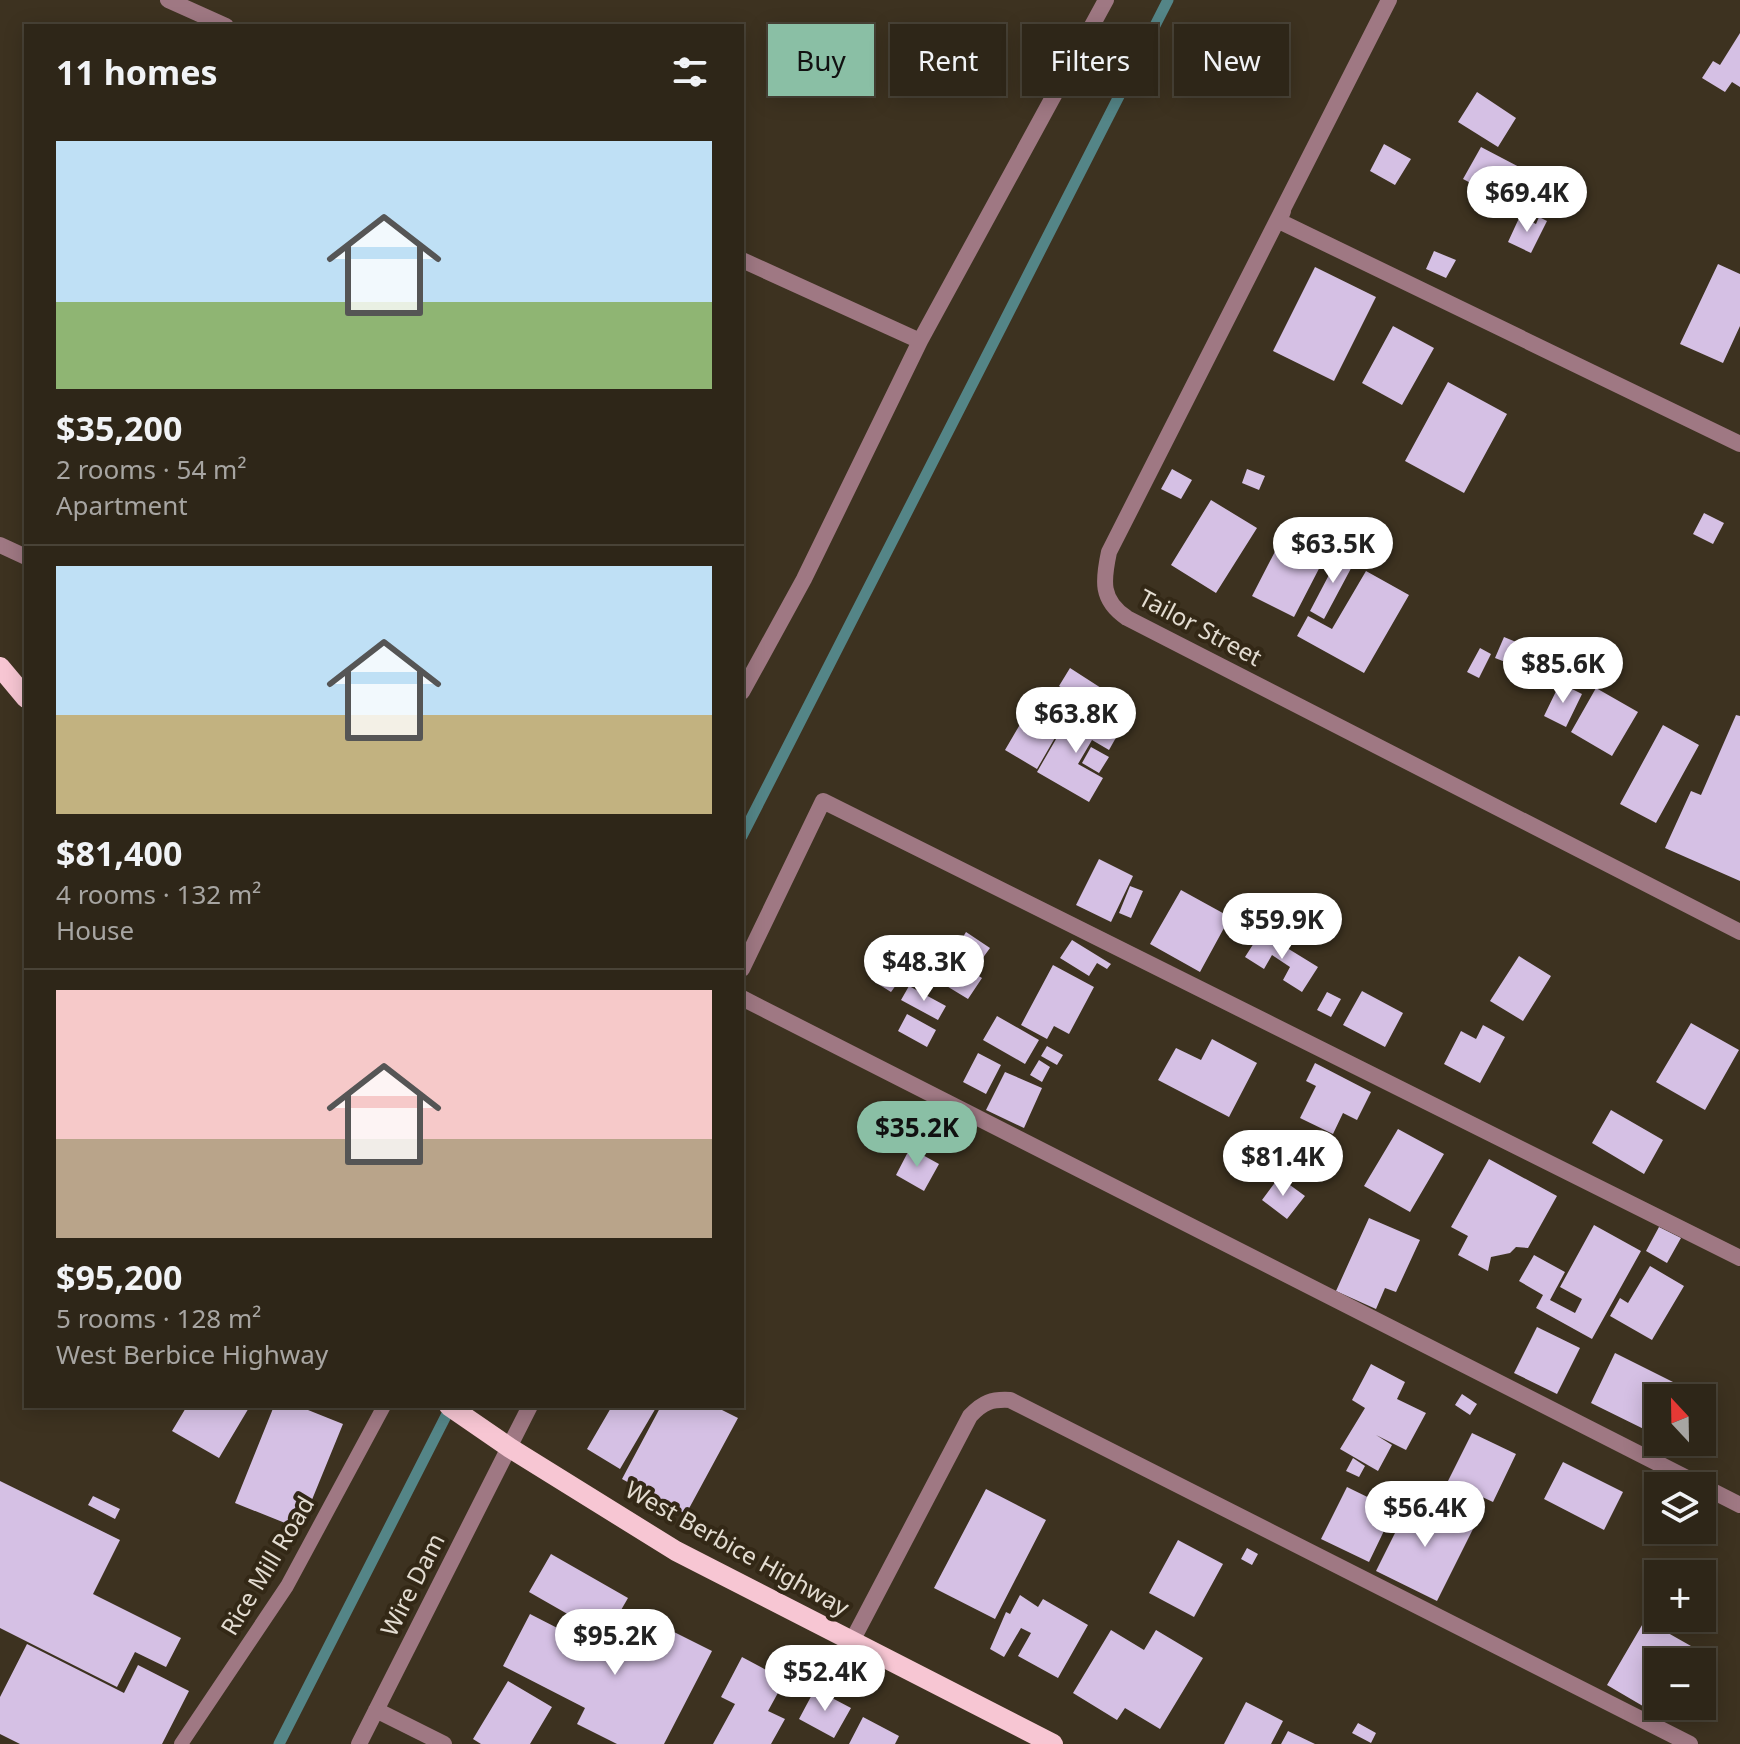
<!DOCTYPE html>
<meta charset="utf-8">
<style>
:root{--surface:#2e2618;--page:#362e21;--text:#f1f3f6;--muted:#a7a5a2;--line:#494337;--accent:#8abfa5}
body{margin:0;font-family:"Noto Sans",sans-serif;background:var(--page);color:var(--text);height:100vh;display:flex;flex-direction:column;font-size:30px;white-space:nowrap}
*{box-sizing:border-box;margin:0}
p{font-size:26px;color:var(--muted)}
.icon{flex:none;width:44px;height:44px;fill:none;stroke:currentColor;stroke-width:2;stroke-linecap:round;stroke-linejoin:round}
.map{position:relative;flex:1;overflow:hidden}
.side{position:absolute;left:24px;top:24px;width:720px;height:1384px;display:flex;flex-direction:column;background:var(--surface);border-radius:0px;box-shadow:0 4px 20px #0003,0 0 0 2px var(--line)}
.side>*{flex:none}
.banner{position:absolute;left:768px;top:24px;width:760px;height:72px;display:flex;gap:16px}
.needle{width:52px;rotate:338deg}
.fabs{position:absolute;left:1644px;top:1384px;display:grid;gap:16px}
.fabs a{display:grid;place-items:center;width:72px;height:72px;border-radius:0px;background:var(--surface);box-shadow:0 4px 20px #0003,0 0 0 2px var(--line);font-size:40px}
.price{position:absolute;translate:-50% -68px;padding:0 18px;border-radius:28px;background:#fff;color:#222;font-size:26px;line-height:52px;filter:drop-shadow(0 2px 4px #0008)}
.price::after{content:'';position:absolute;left:50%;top:48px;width:24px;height:18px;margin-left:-12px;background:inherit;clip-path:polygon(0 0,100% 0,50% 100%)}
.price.current{background:var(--accent);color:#111}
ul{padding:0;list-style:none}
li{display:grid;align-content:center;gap:16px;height:424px;padding:0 32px}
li+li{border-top:2px solid var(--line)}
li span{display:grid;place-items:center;height:248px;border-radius:0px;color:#555}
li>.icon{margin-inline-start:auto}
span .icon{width:144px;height:144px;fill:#fffc;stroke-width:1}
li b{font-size:34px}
h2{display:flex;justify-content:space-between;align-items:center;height:96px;padding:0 32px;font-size:34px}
.tag{padding:0 28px;border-radius:0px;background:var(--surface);box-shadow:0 4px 20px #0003,0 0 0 2px var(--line);font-size:28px;line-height:72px}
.tag.current{background:var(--accent);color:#111}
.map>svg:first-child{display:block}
</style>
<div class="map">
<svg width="1740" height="1744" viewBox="0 0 1740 1744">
<rect width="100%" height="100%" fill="#3d3220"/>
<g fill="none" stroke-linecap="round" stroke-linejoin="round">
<!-- stream -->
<path stroke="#548587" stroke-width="11" d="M742 836 1168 0
M279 1744 451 1406"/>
</g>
<!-- building -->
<path fill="#d5c0e4" d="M1740 33V87L1732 82 1725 92 1702 78 1713 61 1720 65Z
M1477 92 1516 118 1498 147 1458 122Z
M1384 144 1411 159 1395 185 1370 171Z
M1481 147 1523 169 1505 201 1463 179Z
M1520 216 1536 224 1539 217 1547 221 1531 253 1508 242Z
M1434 251 1456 260 1446 278 1426 269Z
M1718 264 1740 274V326L1723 363 1680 344Z
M1315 267 1376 297 1334 381 1273 351Z
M1393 326 1434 348 1402 405 1362 383Z
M1448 382 1507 414 1464 493 1405 461Z
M1172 469 1192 480 1181 499 1161 489Z
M1247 469 1265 476 1259 490 1242 483Z
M1211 500 1257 528 1216 593 1171 565Z
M1704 513 1724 523 1713 544 1693 534Z
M1283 536 1325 557 1294 617 1252 596Z
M1380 541 1388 548 1378 560 1370 554Z
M1341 552 1356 559 1324 619 1310 611Z
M1366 571 1409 595 1364 673 1297 636 1308 616 1332 629Z
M1504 637 1521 644 1513 665 1495 658Z
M1480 648 1491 654 1479 678 1467 672Z
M1578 649 1589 654 1579 676 1568 672Z
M1070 668 1129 706 1118 724 1059 686Z
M1560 683 1582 694 1566 727 1544 716Z
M1596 688 1638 712 1612 756 1571 732Z
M1039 692 1071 710 1037 769 1005 750Z
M1074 708 1118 734 1109 750 1092 740 1078 764 1103 778 1089 802 1037 772Z
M1736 715 1740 716V881L1665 848 1691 791 1701 795Z
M1663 725 1699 745 1656 823 1620 804Z
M1091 747 1109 757 1099 773 1082 763Z
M1099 859 1133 876 1111 922 1076 905Z
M1130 886 1143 891 1131 918 1119 913Z
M1181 890 1230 917 1200 972 1150 944Z
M966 932 990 948 974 970 959 960 967 947 960 942Z
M1261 932 1318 967 1302 992 1283 980 1290 967 1272 955 1264 969 1245 957Z
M1072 940 1111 964 1107 969 1097 963 1089 976 1060 958Z
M1519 956 1551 976 1523 1021 1490 1001Z
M887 963 904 974 891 992 875 982Z
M958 963 982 978 968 999 945 985Z
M1053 965 1094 987 1069 1034 1054 1026 1047 1039 1021 1025Z
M909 986 946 1006 938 1020 901 1000Z
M1362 991 1403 1013 1385 1047 1343 1025Z
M1327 992 1341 999 1331 1017 1317 1010Z
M907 1014 936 1030 927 1047 898 1031Z
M997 1016 1039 1040 1025 1064 983 1040Z
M1691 1023 1739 1050 1705 1110 1656 1082Z
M1483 1025 1505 1037 1480 1083 1444 1064 1461 1031 1476 1039Z
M1212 1039 1257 1063 1229 1117 1158 1080 1176 1048 1201 1060Z
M1047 1046 1063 1055 1057 1065 1041 1056Z
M978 1053 1001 1065 986 1094 963 1082Z
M1039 1060 1050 1067 1042 1082 1030 1075Z
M1315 1063 1371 1092 1357 1120 1343 1113 1333 1134 1300 1118 1316 1086 1306 1081Z
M1005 1072 1042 1088 1024 1128 986 1110Z
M1611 1110 1663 1140 1644 1174 1592 1143Z
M1398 1129 1444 1154 1410 1212 1364 1186Z
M910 1148 939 1164 924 1191 896 1175Z
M1489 1159 1557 1196 1528 1248 1516 1247 1510 1253 1491 1257 1488 1271 1458 1255 1468 1236 1451 1227Z
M1279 1177 1305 1196 1287 1219 1262 1200Z
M1369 1218 1420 1240 1396 1292 1385 1288 1376 1309 1336 1291Z
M1594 1225 1641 1251 1592 1339 1536 1308 1543 1295 1519 1281 1534 1255 1565 1272 1550 1300 1575 1313 1582 1299 1560 1287Z
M1659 1227 1681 1238 1667 1263 1646 1251Z
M1650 1266 1684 1286 1652 1340 1610 1316 1620 1298 1628 1303Z
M1537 1327 1580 1348 1557 1394 1514 1373Z
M1615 1353 1685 1388 1680 1398H1658V1436L1591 1403Z
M1371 1364 1405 1382 1397 1399 1426 1413 1406 1450 1376 1435 1392 1445 1378 1471 1340 1449 1365 1408 1352 1400Z
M1462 1394 1477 1404 1470 1415 1455 1405Z
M187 1406H250L219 1458 172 1431Z
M274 1406H298L343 1424 300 1529 235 1503Z
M612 1406H657L620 1469 587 1449Z
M661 1406H714L738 1418 686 1514 622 1479Z
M1472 1433 1516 1454 1493 1502 1448 1481Z
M1353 1458 1365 1466 1359 1477 1346 1471Z
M1563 1462 1623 1492 1604 1530 1544 1499Z
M0 1481 120 1540 93 1594 181 1638 166 1667 135 1652 117 1687 0 1628Z
M1347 1487 1394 1510 1369 1562 1321 1539Z
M986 1489 1046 1520 995 1619 934 1588Z
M93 1496 120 1509 115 1519 88 1505Z
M1413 1497 1474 1527 1437 1601 1376 1571Z
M1178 1540 1223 1564 1194 1617 1149 1593Z
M1247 1548 1258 1554 1252 1565 1241 1559Z
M551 1554 628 1598 606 1636 529 1592Z
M1020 1595 1038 1607 1043 1599 1088 1625 1058 1678 1018 1656 1031 1633 1021 1628 1004 1657 990 1649 1006 1612 1010 1614Z
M634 1612 712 1651 664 1744H617L577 1724 585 1708 503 1666 530 1614 612 1656Z
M1645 1620 1691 1646 1682 1662H1658V1703L1653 1712 1607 1685Z
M1111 1630 1144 1650 1156 1630 1203 1658 1160 1729 1125 1708 1117 1720 1073 1693Z
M27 1644 124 1693 138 1665 189 1691 162 1744H20L0 1734V1697Z
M742 1657 785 1680 768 1711 785 1719 771 1744H713L735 1704 721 1697Z
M508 1681 552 1707 530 1744H481L473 1739Z
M815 1689 851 1708 834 1738 799 1719Z
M1246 1702 1283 1721 1271 1744H1224Z
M863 1717 899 1736 895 1744H849Z
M1358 1723 1376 1733 1371 1743 1352 1733Z
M1288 1731 1315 1744H1281Z"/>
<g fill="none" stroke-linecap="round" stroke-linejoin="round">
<!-- service -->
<path stroke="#9f7883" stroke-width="14" d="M181 1744 287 1586 384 1406"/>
<!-- minor -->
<path stroke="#9f7883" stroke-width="16" d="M168 0 226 26
M1389 0 1109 552C1103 580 1100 600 1127 618L1740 932
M1283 211 1279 221 1740 444
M742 260 920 341
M0 545 26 557
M742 692 804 579 920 341 1106 0
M742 969 823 801 1740 1258
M742 998 1740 1505
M852 1641 970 1416C983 1402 992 1399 1010 1400L1690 1744
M376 1710 444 1744
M359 1744 530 1406"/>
<!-- primary -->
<path stroke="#f7c6d3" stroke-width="20" d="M0 667 26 698
M449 1406 510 1448 676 1551 1053 1744"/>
</g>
<g text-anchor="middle" stroke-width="8" stroke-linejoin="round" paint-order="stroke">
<!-- street labels -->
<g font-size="24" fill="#e3dcd1" stroke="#332816">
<text transform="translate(1200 628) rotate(28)" y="8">Tailor Street</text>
<text transform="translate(737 1549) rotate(29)" y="8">West Berbice Highway</text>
<text transform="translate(268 1566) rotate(-59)" y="8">Rice Mill Road</text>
<text transform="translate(413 1585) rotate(-63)" y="8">Wire Dam</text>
</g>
</g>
</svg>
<div class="fabs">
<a><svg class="needle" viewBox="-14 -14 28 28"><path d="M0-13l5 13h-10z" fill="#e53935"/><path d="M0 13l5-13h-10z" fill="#a7a5a2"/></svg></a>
<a><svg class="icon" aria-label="layers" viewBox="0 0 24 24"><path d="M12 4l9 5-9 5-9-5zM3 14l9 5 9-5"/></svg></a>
<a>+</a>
<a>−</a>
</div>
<b class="price" style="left:1527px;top:234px">$69.4K</b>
<b class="price" style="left:1333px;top:585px">$63.5K</b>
<b class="price" style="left:1563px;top:705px">$85.6K</b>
<b class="price" style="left:1076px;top:755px">$63.8K</b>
<b class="price" style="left:1282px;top:961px">$59.9K</b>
<b class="price" style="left:924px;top:1003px">$48.3K</b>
<b class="price current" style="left:917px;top:1169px">$35.2K</b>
<b class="price" style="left:1283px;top:1198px">$81.4K</b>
<b class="price" style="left:1425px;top:1549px">$56.4K</b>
<b class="price" style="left:615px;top:1677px">$95.2K</b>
<b class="price" style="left:825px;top:1713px">$52.4K</b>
<div class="banner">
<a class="tag current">Buy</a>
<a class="tag">Rent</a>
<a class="tag">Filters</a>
<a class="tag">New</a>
</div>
<section class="side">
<h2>11 homes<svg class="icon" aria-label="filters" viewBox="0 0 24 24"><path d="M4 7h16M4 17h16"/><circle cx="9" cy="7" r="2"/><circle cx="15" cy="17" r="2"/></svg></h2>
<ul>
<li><span style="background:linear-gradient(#bfe0f5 65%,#8fb573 0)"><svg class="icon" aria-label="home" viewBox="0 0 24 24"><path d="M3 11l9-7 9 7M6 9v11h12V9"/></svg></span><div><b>$35,200</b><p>2 rooms · 54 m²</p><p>Apartment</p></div></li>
<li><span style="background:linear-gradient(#bfe0f5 60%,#c2b280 0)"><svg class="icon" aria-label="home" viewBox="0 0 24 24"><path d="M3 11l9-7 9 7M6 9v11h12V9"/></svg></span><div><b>$81,400</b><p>4 rooms · 132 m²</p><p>House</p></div></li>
<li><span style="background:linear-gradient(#f6c9c9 60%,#b9a48a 0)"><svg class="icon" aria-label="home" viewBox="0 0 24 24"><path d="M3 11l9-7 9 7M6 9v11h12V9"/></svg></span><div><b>$95,200</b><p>5 rooms · 128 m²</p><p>West Berbice Highway</p></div></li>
</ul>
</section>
</div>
